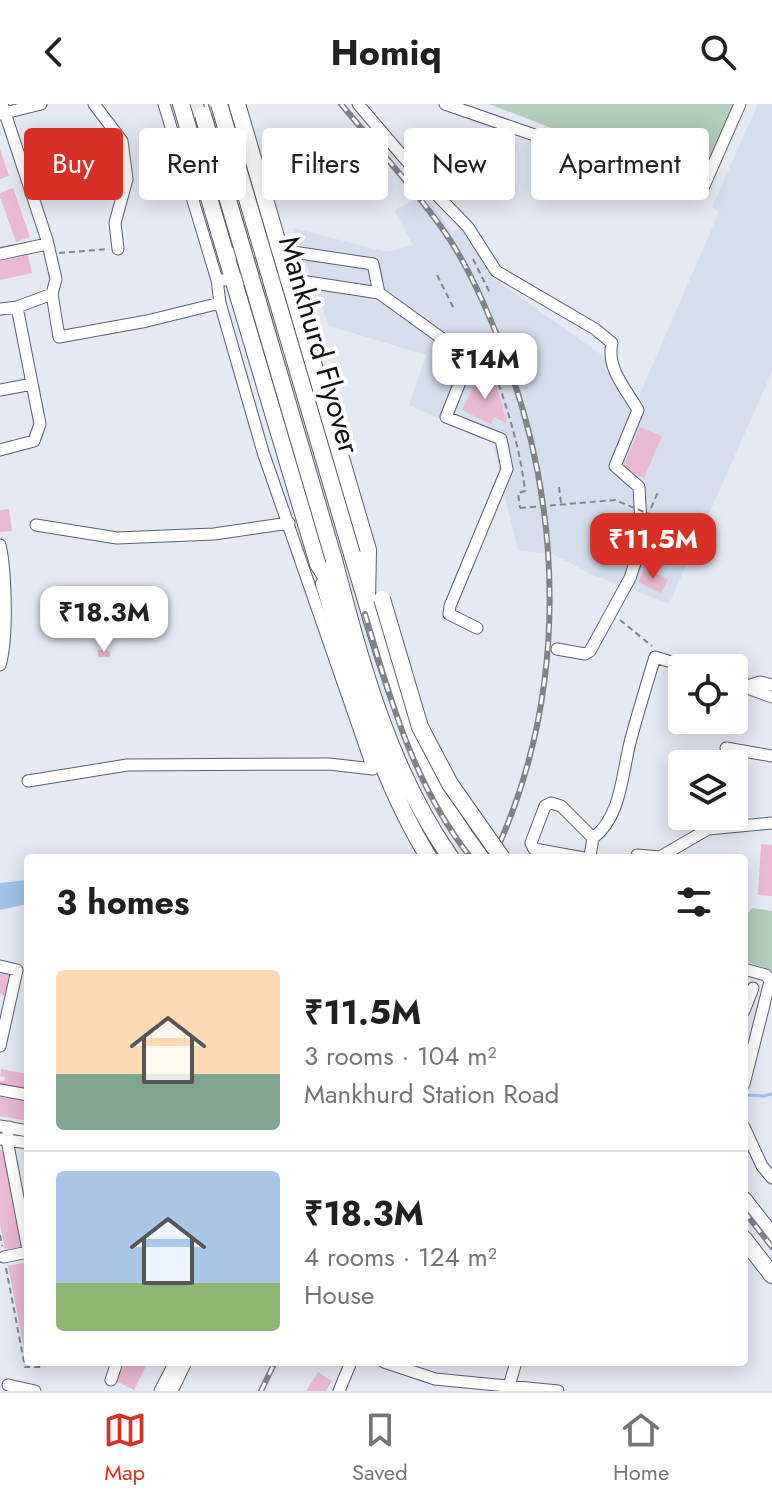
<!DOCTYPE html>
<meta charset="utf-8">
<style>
:root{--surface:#fff;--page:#f6f6f6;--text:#202124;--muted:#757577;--line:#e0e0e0;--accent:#d93025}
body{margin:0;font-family:Jost,sans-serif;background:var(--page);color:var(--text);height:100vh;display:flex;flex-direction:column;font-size:30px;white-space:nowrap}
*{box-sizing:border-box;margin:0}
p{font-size:26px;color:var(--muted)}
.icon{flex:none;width:44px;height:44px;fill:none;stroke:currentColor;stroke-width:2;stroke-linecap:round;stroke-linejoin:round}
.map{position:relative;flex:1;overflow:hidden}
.sheet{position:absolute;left:24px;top:750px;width:724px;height:512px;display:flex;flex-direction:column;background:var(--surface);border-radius:8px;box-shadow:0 4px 20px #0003}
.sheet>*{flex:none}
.banner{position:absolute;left:24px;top:24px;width:724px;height:72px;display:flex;gap:16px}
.controls{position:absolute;left:668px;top:550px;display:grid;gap:16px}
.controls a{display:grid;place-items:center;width:80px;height:80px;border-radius:8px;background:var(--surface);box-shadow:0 4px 20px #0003;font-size:40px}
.price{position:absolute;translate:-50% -68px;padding:0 18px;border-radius:16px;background:#fff;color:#222;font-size:26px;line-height:52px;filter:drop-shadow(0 2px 4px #0008)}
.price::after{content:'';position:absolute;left:50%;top:48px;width:24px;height:18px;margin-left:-12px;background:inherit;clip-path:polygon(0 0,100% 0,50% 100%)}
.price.current{background:var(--accent);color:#fff}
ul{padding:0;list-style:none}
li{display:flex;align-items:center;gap:24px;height:200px;padding:0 32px}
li+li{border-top:2px solid var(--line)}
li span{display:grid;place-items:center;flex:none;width:224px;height:160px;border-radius:8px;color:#555}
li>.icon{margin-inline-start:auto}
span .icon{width:96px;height:96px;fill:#fffc;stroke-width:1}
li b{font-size:34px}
h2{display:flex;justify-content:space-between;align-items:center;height:96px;padding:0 32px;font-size:34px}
.chip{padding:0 28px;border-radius:8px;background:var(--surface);box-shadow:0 4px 20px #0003;font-size:28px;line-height:72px}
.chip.current{background:var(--accent);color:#fff}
header{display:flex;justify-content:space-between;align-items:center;height:104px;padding:0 32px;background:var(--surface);font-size:36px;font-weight:700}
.menu{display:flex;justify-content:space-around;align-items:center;height:112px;border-top:2px solid var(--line);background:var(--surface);font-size:22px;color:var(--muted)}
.menu a{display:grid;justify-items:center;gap:4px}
.menu .current{color:var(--accent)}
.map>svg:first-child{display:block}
</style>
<header><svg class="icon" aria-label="back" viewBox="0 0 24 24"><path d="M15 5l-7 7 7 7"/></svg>Homiq<svg class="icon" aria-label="search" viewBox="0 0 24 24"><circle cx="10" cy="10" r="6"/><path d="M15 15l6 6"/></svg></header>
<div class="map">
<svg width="772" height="1287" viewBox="0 0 772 1287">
<rect width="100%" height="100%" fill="#e5e9f3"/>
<!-- built -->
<path fill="#d6deee" d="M758 0H772V268L669 500 593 471 552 450 518 447 492 338 409 301 426 251 329 222 293 124 387 148 413 141 394 106 425 91 451 127 464 124 494 175 602 251 633 306 719 108 712 103Z"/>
<!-- green -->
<path fill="#b3ceba" d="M489 0H733L705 66 680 74Z
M752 804 772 807V866L744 857V814Z"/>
<!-- water -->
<path fill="#9fc3ea" d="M28 776V800L0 806V779Z"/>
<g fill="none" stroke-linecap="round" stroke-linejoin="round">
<!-- stream -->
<path stroke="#9fc3ea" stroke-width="3" d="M744 991 764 992 772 990"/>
</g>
<!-- building -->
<path fill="#eab8d3" d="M0 45 9 72 0 75Z
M13 84 30 133 16 138 0 93V89Z
M28 151 32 169 0 176V157Z
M490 268 499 290 507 319 494 313 491 320 462 306 478 273 486 276Z
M640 323 662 332 644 374 622 365Z
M9 405 12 427 0 428V406Z
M644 465 668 475 661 489 638 478Z
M98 546 110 547V553H98Z
M761 740 772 741V792L758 791Z
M0 866 13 870 8 892 0 890Z
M1 965 28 970V988L0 983V977H4L5 973 0 972Z
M0 993 28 997V1017L0 1012Z
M5 1045 24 1142 5 1146 0 1120V1046Z
M28 1158V1259H27L8 1162Z
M125 1258H148L134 1286 116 1277Z
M318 1268 332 1277 326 1287H306Z"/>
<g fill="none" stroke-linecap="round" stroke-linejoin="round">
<!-- minor casing -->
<g stroke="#5b5f67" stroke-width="13">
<path id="minor" d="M94 0 122 37 127 75 115 119 118 145
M358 0 429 83 468 123 496 167 595 225 612 239C606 264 626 285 638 306L615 362 639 383 642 438 630 474 590 547 585 550 557 545
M445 0 549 36 673 87 694 88 704 82 740 0
M1 10 41 0
M0 150 47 140
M217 176 288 175 379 189 373 160 280 146 225 150
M379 189 444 236 462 273 446 313 501 335 507 365 450 502 449 510 477 524
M52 190 59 233 147 217 220 199
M0 205 17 203 52 190 56 175 47 136 2 0
M0 286 32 280
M0 346 34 337 40 320 17 203
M36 421 117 434 214 430 289 419
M0 441C6 467 8 535 0 561
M734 579 772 593
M744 583 760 578 772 581
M726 644 772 652
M28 677 127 661 329 660 373 665 263 348 220 199 217 176 164 0
M637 751 660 753 708 725 772 719
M584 754 534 745 531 739 545 702 551 699 561 702 593 734
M587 754 590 752 593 734C623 712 622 664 632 631 639 605 647 579 655 553L691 564
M0 862 17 866 0 942
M744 865 766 871 770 877 744 980
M744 907 753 884
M0 986 28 991
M0 1022 28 1027
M9 1023 7 1036 28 1146
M744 1023 762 1062 772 1074
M1 1035 28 1039
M4 1153 28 1148
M384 1258 435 1275 558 1287
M111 1276 117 1258
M8 1281 35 1287
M509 1282 516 1258
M160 1287 175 1258
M172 1287 186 1258
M339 1287 351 1258"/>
</g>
<!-- highway casing -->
<g stroke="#5b5f67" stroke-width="18">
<path id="highway" d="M181 0 318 460 347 506
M237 0 368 446 367 498
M352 450C384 556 412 665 481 754
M334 456C361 559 389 666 451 754
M324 480C353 574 377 670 429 754
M744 1096 772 1132
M744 1135 772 1171"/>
</g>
<!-- path -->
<path stroke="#82848c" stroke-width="2" stroke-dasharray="6 4" stroke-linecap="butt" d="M59 149 109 145
M473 155 490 189
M437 171 454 205
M508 231 518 255
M506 232 518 261
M504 233 514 257
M472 246 480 264
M470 247 480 270
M492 261C507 303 520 343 525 387L518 389 520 404
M559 383 561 399
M651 404 658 388
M646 463 671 419
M620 516 652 542
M0 1131 2 1142
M6 1164 25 1263H42L49 1258"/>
<!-- minor -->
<use href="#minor" stroke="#fff" stroke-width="11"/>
<!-- highway -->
<use href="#highway" stroke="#fff" stroke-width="16"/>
<!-- rail casing -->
<g stroke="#808289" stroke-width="6">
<path id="rail" d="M206 0 275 235
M341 0C376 42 413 83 444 127 467 160 484 199 499 236 565 402 570 590 493 754
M365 510C390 595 414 682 471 754
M744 1107 772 1143
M261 1287 275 1258"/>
</g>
<!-- rail -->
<use href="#rail" stroke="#fff" stroke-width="3" stroke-dasharray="9" stroke-linecap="butt"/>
<!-- highway-bridge casing -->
<g stroke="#5b5f67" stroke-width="18" stroke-linecap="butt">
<path id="highway-bridge" d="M219 0 352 450
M203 11 334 456
M382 495 420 623 450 680 502 754"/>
</g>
<!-- path-bridge -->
<path stroke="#82848c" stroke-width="2" stroke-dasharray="6 4" stroke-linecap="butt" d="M520 404 615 396 671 419"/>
<!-- highway-bridge -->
<use href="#highway-bridge" stroke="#fff" stroke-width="16"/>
</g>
<g text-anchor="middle" stroke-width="8" stroke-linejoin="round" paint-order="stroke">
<!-- street labels -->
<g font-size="30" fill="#101115" stroke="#fff">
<text transform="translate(319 241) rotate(74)" y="10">Mankhurd Flyover</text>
</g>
</g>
</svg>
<div class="controls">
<a><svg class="icon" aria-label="locate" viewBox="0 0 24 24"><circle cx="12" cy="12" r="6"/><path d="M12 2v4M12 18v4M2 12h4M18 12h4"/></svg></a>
<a><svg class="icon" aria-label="layers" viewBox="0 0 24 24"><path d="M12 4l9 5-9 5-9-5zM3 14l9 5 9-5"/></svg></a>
</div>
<b class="price" style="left:485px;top:297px">₹14M</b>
<b class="price current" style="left:653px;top:477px">₹11.5M</b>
<b class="price" style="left:104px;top:550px">₹18.3M</b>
<div class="banner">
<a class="chip current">Buy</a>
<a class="chip">Rent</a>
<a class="chip">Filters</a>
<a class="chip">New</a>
<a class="chip">Apartment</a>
</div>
<section class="sheet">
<h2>3 homes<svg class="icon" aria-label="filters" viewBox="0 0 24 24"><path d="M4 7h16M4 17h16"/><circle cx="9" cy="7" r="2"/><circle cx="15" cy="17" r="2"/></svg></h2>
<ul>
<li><span style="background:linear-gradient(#ffd9b3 65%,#7fa58c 0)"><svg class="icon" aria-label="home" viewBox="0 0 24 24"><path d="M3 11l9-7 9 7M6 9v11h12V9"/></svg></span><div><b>₹11.5M</b><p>3 rooms · 104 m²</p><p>Mankhurd Station Road</p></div></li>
<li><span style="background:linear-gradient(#a9c7e8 70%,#8fb573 0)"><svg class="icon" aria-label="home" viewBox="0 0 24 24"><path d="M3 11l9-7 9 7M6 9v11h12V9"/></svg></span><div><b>₹18.3M</b><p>4 rooms · 124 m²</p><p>House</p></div></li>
</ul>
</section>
</div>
<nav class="menu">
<a class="current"><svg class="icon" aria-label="map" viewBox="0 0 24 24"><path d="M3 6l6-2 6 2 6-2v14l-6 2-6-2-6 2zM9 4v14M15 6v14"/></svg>Map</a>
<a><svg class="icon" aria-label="saved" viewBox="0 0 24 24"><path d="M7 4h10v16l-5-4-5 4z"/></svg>Saved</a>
<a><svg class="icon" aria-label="home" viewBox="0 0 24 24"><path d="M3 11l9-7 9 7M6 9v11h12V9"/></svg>Home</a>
</nav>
